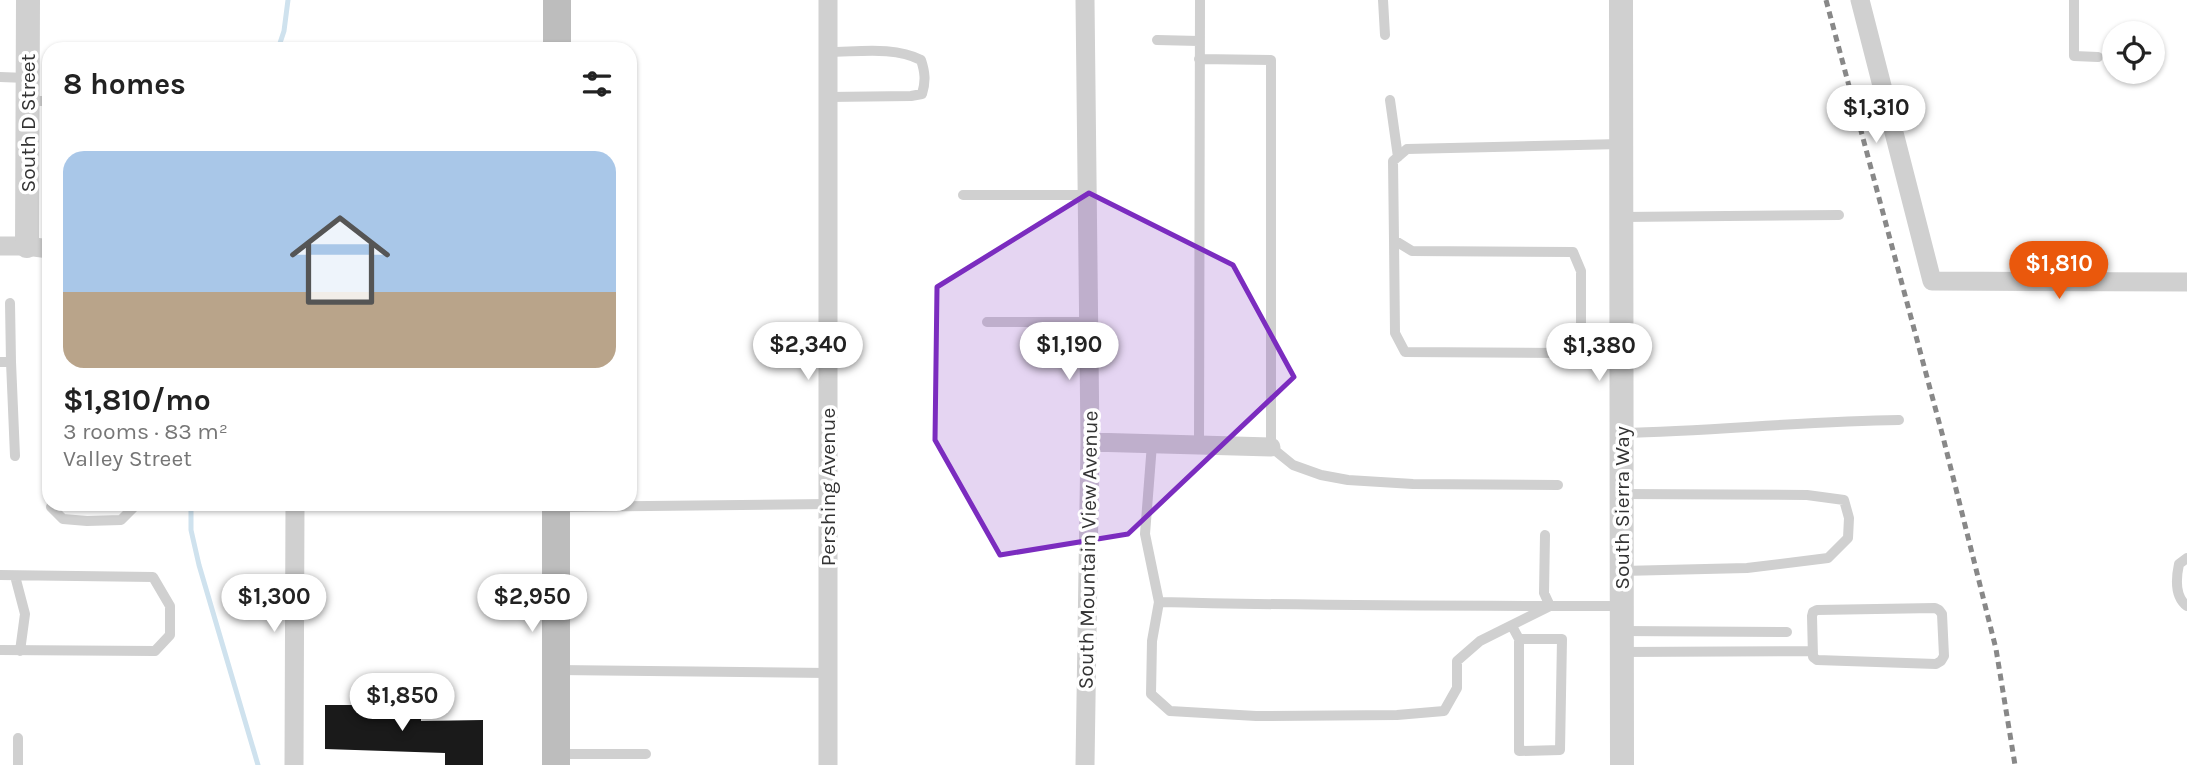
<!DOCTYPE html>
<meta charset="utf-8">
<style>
:root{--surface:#fff;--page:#f2f2f2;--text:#222;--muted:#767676;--accent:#ea580c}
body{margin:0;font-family:Karla,sans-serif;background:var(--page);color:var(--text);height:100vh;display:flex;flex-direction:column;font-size:26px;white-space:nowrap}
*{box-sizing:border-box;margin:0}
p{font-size:23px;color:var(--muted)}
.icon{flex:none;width:38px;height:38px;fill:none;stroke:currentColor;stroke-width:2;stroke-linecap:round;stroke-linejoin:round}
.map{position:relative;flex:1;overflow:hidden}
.sheet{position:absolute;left:42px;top:42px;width:595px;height:469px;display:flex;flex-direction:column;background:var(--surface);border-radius:21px;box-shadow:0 2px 5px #0004}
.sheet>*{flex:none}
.controls{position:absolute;left:2102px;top:21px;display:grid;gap:14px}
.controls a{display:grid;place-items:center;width:63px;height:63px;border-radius:50%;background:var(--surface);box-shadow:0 2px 5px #0004;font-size:35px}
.price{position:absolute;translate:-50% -60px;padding:0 16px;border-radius:24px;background:#fff;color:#222;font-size:23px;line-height:46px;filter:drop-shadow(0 2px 4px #0008)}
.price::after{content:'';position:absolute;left:50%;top:42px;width:21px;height:16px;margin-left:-10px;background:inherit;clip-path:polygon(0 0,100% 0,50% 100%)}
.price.selected{background:var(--accent);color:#fff}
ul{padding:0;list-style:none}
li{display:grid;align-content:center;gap:14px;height:371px;padding:0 21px}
li span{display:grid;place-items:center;height:217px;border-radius:21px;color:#555}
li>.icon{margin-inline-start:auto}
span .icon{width:126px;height:126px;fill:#fffc;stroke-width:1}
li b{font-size:30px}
h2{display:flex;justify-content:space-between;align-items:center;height:84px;padding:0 21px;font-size:30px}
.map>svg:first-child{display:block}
</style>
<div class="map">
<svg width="2187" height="765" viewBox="0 0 2187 765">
<rect width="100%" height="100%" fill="#fff"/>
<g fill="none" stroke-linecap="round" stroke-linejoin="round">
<!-- stream -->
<path stroke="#cfe2ee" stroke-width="5" d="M278 49 284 31 288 0
M191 504V530L199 565 258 765"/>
</g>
<!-- building -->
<path fill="#1a1a1a" d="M325 705H397V718H421V721L483 720V765H445V753L325 749Z"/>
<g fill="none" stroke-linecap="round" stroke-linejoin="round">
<!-- service -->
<path stroke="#d0d0d0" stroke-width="10" d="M1383 0 1385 35
M2074 0V56L2098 57
M1157 40 1199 41
M828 52C858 52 894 46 921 60 925 72 926 81 922 94L911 96 828 97
M1199 59 1271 60V447L1293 465 1321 475 1348 480 1413 484 1558 485
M0 77 27 78
M1390 100 1398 157
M28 101H49
M963 195H1087
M1622 217 1839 215
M1394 240 1395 333 1405 352 1567 353 1581 348V271L1573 252 1412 251 1394 240 1393 161 1407 149 1621 144
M10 303 11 362
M987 322H1089
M0 362H11L15 456
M1622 433C1714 431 1806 421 1899 420
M1152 444 1145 534 1159 602
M1199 445 1200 0
M51 507 63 519 87 521 121 520 133 508V504
M557 507 828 504
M1545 535 1544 593 1550 606
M2187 558 2179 564C2176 578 2175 597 2187 606
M1622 571 1747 568 1828 558 1848 538 1849 518 1844 500 1807 495 1622 494
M0 575 153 577 170 606V635L155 651 0 650
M15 576 25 614 20 651
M1550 606 1480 641 1457 661V688L1444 711 1397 715 1256 716 1170 711 1151 694 1152 641 1159 602C1313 606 1467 606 1621 606
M1935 608 1939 610 1942 614 1944 656 1941 661 1936 664 1817 660 1813 657 1812 616 1813 612 1817 610Z
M1512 626 1519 639V751L1560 750 1562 639H1519
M1622 631 1787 632
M1622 652 1813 651
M557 670 828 673
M560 754H646
M18 765V738"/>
<!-- minor -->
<path stroke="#d0d0d0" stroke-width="19" d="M1085 0 1090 442 1085 765
M1860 0 1932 281 2187 282
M0 246H27L49 249
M1090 442 1271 447
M294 765 295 504
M828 765V0"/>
<!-- tertiary -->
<path stroke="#d0d0d0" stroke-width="24" d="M1621 0 1622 765
M27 246 28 0"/>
<!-- secondary -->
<path stroke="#bdbdbd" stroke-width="28" d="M557 49V0
M556 765V504"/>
<!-- rail -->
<path stroke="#888" stroke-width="5" stroke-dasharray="7 5" stroke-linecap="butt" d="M1826 0 1943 437 1996 649 2015 765"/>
</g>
<!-- marked area -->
<path fill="#7b2cbf" fill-opacity="0.2" stroke="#7b2cbf" stroke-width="5" stroke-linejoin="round" d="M1089 193 1233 265 1294 377 1128 534 1000 555 935 440 937 287Z"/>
<g text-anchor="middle" stroke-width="7" stroke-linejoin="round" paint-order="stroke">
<!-- street labels -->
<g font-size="21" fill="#333" stroke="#fff">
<text transform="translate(28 123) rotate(-90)" y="7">South D Street</text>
<text transform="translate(828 487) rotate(-90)" y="7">Pershing Avenue</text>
<text transform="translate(1622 508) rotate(-90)" y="7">South Sierra Way</text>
<text transform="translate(1088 550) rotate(-89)" y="7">South Mountain View Avenue</text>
</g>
</g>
</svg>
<div class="controls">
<a><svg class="icon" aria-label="locate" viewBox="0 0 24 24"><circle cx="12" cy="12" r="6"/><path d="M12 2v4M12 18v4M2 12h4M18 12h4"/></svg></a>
</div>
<b class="price" style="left:1876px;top:145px">$1,310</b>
<b class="price selected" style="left:2059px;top:301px">$1,810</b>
<b class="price" style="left:808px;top:382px">$2,340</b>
<b class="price" style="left:1069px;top:382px">$1,190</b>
<b class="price" style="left:1599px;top:383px">$1,380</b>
<b class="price" style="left:274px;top:634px">$1,300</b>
<b class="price" style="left:532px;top:634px">$2,950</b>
<b class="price" style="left:402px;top:733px">$1,850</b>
<section class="sheet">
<h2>8 homes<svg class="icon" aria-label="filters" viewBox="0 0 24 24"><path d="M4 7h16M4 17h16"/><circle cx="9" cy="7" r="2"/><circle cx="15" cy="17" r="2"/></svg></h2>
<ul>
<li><span style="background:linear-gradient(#a9c7e8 65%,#b9a48a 0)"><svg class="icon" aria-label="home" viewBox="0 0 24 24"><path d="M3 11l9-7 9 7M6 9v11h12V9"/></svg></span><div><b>$1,810/mo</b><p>3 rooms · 83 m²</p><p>Valley Street</p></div></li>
</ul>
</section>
</div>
